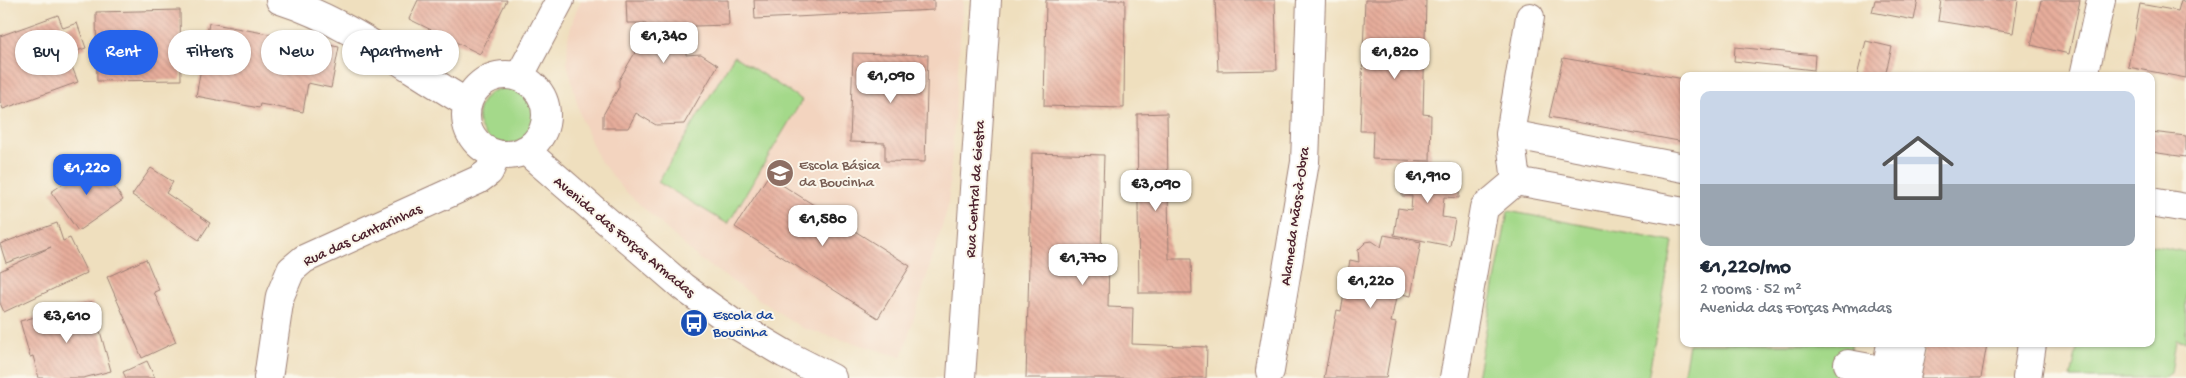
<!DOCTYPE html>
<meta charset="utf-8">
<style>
:root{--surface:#fff;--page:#f6f6f7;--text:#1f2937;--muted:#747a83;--accent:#2563eb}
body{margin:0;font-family:"Gochi Hand",sans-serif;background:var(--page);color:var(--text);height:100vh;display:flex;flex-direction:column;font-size:19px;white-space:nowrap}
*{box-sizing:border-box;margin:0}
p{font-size:16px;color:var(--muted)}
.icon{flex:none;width:28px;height:28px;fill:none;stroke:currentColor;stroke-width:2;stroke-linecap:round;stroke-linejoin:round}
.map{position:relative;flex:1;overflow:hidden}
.sheet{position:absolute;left:1680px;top:72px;width:475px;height:275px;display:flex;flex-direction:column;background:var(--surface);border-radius:10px;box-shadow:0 1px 4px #0004}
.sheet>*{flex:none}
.banner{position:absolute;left:15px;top:30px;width:475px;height:45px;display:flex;gap:10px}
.price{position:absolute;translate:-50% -42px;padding:0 11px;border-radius:10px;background:#fff;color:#222;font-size:16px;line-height:32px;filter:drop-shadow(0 1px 2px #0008)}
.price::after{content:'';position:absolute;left:50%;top:30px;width:15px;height:11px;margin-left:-8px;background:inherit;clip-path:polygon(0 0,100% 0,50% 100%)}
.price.selected{background:var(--accent);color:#fff}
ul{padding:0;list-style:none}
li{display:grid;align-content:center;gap:10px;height:265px;padding:0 20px}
li span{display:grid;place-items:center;height:155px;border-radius:10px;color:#555}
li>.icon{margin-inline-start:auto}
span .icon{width:90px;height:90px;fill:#fffc;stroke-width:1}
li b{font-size:21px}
.chip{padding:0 18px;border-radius:22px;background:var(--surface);box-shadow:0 1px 4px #0004;font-size:18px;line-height:45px}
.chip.selected{background:var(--accent);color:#fff}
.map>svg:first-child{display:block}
</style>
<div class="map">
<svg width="2186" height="378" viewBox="0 0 2186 378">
<defs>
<pattern id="building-back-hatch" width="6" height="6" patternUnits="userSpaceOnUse" patternTransform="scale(1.25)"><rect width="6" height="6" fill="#e6ad9b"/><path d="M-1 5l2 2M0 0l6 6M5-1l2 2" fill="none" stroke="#c79486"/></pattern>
</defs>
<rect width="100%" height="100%" fill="#fbf7ec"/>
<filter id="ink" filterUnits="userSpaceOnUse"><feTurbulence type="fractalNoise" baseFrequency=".02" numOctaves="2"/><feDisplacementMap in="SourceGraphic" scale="10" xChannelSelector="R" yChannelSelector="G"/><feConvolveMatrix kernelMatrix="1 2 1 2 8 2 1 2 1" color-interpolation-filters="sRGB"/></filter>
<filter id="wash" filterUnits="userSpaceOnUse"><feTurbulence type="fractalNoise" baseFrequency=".0096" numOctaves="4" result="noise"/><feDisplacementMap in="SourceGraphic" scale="20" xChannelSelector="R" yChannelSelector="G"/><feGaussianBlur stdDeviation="1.12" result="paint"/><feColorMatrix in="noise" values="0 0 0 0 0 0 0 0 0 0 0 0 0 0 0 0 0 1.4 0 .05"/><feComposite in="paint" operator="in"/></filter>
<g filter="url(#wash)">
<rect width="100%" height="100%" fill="#efdfbe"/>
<!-- built -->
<path fill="#f3d4bf" d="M581 0H963L948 207 902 357 802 328 699 259 622 188 598 158 581 118 567 63 568 38 574 16Z"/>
<!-- green -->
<path fill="#a4d98a" stroke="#777c5a" d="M734 56 802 100 728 224 658 182Z
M478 116a28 28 0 1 1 56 0a28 28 0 1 1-56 0Z
M1508 211 1673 242 1648 378H1477Z
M2151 245 2186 252V341L2176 340 2171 373 2164 378H2071L2078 344H2151Z
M1689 344H1851L1845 378H1683Z"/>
<g id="blocks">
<!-- building -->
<path fill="url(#building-back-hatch)" d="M418 0H507L480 54 409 19Z
M626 0H728L729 25 660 27 686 42V55L701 54 718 65 684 124 656 125 636 113 628 128H603V115L619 87V80L650 27 644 23H627Z
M754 0H934V10L755 19Z
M1046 0H1125L1124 108 1044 106Z
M1215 0H1275L1277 70 1218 71Z
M1365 0H1426L1423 114 1431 115 1430 161 1372 159 1373 131H1360Z
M1875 0H1918L1914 20 1872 12Z
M1941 0H2018L2013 33 1938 21Z
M2041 0H2080L2069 54 2031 45Z
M2181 0 2186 2V78L2128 67 2140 4 2178 11Z
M180 10 181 80 97 81 96 12Z
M58 15 63 28 77 23 86 48 67 54 78 82 3 109 0 101V36Z
M209 23 339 47 331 88 308 83 303 112 260 104 259 108 196 96Z
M1866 41 1892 47 1885 76H1857Z
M1735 47 1815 55 1814 70 1734 61Z
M853 53 928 55 925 162 885 161V143L850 142Z
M1563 58 1684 79V142L1549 117Z
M1167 113 1169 259H1191L1192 293H1139L1137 114Z
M2151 132 2186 136V157L2151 152Z
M1032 153 1104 155 1101 252H1109L1108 307 1133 308 1132 344 1207 347 1206 378H1026Z
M97 161 123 200 78 231 51 192Z
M1404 167 1460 168 1459 198 1444 197 1442 217 1455 219 1450 246 1394 235 1398 208 1411 210 1412 196H1402Z
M151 168 173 182 166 193 210 223 199 240 132 195Z
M768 176 910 266 878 318 735 227Z
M57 223 63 241 70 238 87 273 4 312 0 303V271L51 247 6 263 0 244Z
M1384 235 1421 242 1411 296 1397 293 1391 322 1396 323 1386 378H1324L1337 310 1341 311 1350 260 1359 262 1358 250 1366 242 1372 241 1381 247Z
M146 259 159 290 154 292 176 342 142 358 107 277Z
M92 302 111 371 83 378H39L33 356 30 357 20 321Z
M1925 344H1987L1981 378H1918Z
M147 361 155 378H126L123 372Z"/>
</g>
</g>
<g filter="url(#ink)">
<use href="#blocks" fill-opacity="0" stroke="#9c7f74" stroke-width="1"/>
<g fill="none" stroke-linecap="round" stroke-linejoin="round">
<!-- street casing -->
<g stroke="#9c7f74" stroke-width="30">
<path id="street" d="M280 0C349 22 406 68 467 103
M1530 17 1510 134 1516 181 1684 212
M466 115a40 40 0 1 1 80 0a40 40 0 1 1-80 0Z
M2084 76 2101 0
M519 77 560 0
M1510 134 1684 168
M525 150 683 287 733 323 785 354 832 378
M2151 202 2186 208
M1848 364 1886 371 1891 344
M1270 371 1305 162 1311 0
M268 378 280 296 291 270 304 259 478 180 489 172 497 154
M1454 378 1484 208 1516 181
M1906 378 1913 344
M2027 378 2032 344"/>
</g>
<!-- secondary casing -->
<g stroke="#9c7f74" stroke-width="30">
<path id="secondary" d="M961 378 987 0"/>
</g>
<!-- street -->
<use href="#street" stroke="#fff" stroke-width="28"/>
<!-- secondary -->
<use href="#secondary" stroke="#fff" stroke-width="28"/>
</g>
</g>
<!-- icons -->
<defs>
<g id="school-disc" transform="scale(1.4375)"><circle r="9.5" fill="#8d6e63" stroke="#fbf7ec"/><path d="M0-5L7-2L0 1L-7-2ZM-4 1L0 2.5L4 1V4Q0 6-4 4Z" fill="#fff"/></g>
<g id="bus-disc" transform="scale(1.4375)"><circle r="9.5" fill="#1a4fb4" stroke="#fbf7ec"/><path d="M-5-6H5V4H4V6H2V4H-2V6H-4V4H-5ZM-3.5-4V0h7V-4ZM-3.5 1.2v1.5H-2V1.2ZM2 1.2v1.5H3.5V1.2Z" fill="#fff"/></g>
</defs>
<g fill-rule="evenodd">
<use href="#school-disc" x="780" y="173"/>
<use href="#bus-disc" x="694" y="323"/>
</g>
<g text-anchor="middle" stroke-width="4" stroke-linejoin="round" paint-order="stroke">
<!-- education labels -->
<g font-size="15" fill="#785e54" stroke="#fbf7ec" text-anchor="start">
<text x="799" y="169">Escola Básica<tspan x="799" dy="17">da Boucinha</tspan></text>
</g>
<!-- street labels -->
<g font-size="15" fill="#4a1f2b" stroke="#fbf7ec">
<text transform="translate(974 189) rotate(-86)" y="5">Rua Central da Giesta</text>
<text transform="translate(1294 216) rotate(-82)" y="5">Alameda Mãos-à-Obra</text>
<text transform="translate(362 234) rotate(-25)" y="5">Rua das Cantarinhas</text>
<text transform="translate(625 236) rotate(40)" y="5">Avenida das Forças Armadas</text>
</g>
<!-- transit labels -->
<g font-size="15" fill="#164399" stroke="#fbf7ec" text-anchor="start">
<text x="713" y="319">Escola da<tspan x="713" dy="17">Boucinha</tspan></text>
</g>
</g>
</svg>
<b class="price" style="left:664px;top:64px">€1,340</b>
<b class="price" style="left:1395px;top:80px">€1,820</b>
<b class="price" style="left:891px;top:104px">€1,090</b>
<b class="price selected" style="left:87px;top:196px">€1,220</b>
<b class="price" style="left:1428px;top:204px">€1,910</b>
<b class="price" style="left:1156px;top:212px">€3,090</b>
<b class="price" style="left:823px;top:247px">€1,580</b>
<b class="price" style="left:1083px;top:286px">€1,770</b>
<b class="price" style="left:1371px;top:309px">€1,220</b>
<b class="price" style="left:67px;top:344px">€3,610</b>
<div class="banner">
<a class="chip">Buy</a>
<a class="chip selected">Rent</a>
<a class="chip">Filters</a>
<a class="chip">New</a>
<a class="chip">Apartment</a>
</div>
<section class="sheet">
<ul>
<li><span style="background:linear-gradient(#c9d6e8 60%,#9aa5b1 0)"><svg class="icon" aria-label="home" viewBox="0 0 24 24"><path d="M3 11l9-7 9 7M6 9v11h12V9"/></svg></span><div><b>€1,220/mo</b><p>2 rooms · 52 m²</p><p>Avenida das Forças Armadas</p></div></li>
</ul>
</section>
</div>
